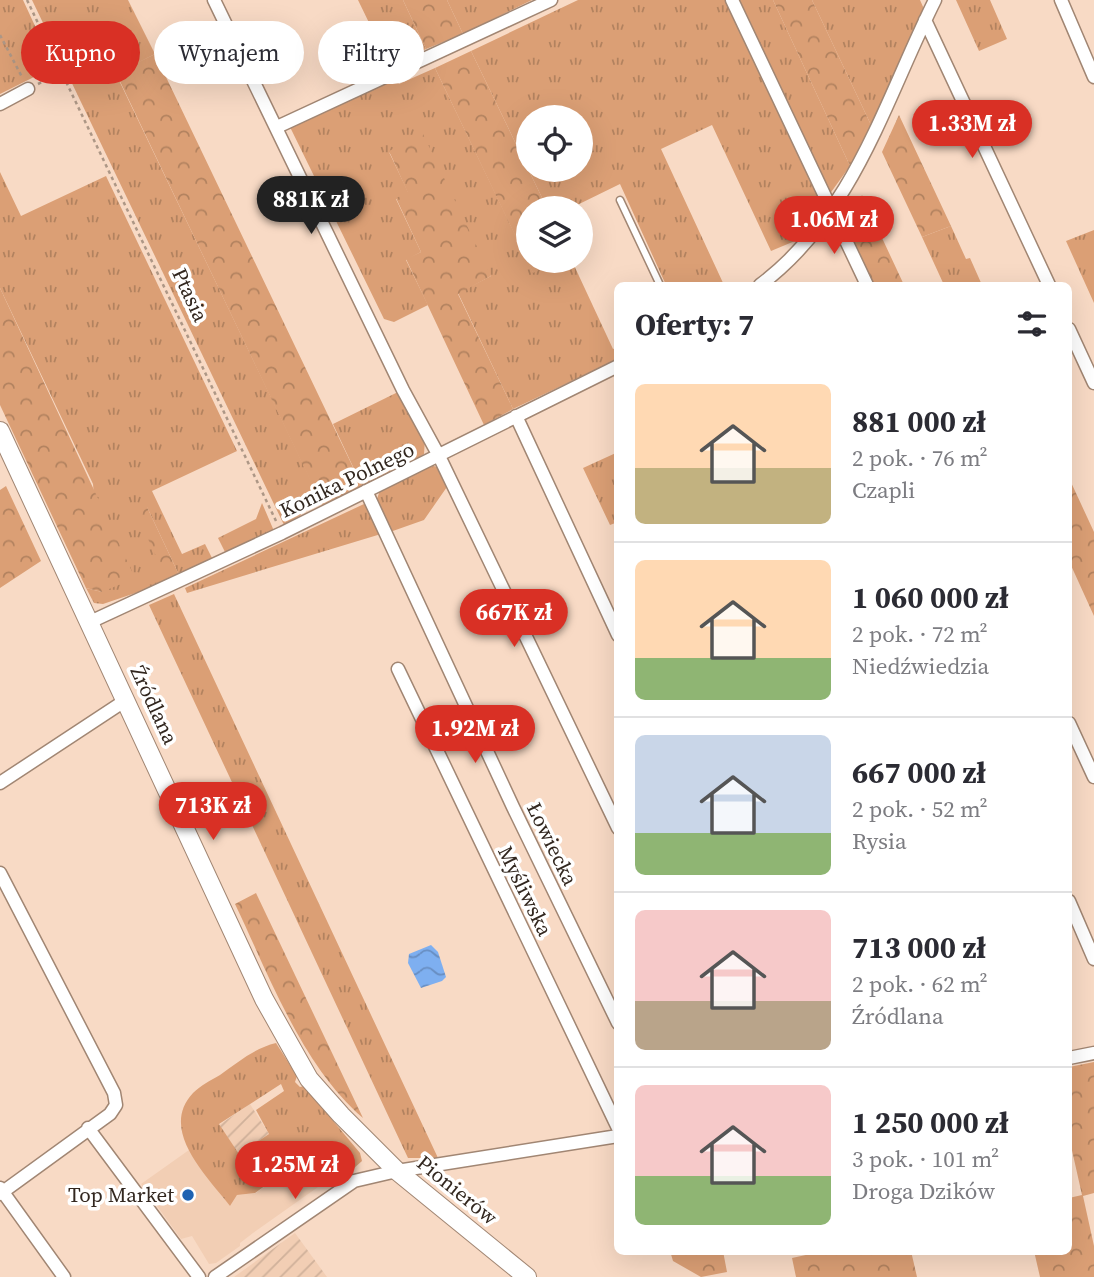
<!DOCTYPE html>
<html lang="pl">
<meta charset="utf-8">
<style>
:root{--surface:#fff;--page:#f2f2f3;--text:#2b2b33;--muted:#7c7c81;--line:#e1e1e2;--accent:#d93025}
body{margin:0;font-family:"Source Serif 4",serif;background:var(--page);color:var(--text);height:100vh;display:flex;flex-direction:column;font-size:26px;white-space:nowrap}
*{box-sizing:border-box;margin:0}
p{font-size:23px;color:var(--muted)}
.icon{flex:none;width:38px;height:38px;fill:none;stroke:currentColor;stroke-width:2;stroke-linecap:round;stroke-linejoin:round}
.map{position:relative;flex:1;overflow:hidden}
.sheet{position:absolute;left:614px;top:282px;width:458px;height:973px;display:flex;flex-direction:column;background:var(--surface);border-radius:10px;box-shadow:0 7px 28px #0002}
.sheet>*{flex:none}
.guide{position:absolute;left:21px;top:21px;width:488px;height:63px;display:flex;gap:14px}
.buttons{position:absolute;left:516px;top:105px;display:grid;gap:14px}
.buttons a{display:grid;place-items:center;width:77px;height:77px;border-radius:50%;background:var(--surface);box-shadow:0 7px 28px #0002;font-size:35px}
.price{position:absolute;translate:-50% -60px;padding:0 16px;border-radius:24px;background:var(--accent);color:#fff;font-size:23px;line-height:46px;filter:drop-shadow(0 2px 4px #0008)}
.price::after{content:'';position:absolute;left:50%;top:42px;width:21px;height:16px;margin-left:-10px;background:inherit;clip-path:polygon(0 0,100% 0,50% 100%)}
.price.on{background:#222;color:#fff}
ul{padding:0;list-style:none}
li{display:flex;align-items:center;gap:21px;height:175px;padding:0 21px}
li+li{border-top:2px solid var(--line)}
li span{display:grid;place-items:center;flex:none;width:196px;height:140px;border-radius:10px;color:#555}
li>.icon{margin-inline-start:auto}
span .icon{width:84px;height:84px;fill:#fffc;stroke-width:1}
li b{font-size:30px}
h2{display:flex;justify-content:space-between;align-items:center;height:84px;padding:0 21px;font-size:30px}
.pill{padding:0 24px;border-radius:32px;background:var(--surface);box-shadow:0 7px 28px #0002;font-size:24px;line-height:63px}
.pill.on{background:var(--accent);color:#fff}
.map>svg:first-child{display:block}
</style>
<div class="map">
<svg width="1094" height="1277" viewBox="0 0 1094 1277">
<defs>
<pattern id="industrial-furrows" width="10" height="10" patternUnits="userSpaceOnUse" patternTransform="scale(1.75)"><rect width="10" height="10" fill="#f2ceb4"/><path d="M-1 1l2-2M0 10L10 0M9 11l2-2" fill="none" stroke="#d0b19a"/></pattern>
<pattern id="grass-tufts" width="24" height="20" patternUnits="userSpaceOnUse" patternTransform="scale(1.75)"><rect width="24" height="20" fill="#db9f75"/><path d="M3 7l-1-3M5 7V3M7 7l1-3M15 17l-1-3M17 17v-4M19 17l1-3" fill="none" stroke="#b2825f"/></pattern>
<pattern id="forest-crowns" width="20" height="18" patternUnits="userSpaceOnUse" patternTransform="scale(1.75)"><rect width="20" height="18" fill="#db9f75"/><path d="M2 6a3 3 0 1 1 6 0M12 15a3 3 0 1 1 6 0" fill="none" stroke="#b2825f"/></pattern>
<pattern id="water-waves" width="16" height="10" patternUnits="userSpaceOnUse" patternTransform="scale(1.75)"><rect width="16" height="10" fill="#7eaff0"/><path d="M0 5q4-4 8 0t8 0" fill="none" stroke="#688ec2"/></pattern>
</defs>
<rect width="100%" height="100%" fill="#f8dac5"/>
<!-- built -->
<path fill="#f2ceb4" d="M189 1150 230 1206 237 1195 256 1193 309 1154 326 1171 331 1168 335 1175 253 1233 240 1243V1246L216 1263 209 1264 192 1236 181 1239 141 1184Z"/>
<!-- industrial -->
<path fill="url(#industrial-furrows)" d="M250 1104 269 1134 239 1154 219 1125Z
M295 1233 327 1277H234Z"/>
<!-- grass -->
<path fill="url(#grass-tufts)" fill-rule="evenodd" d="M0 0H23L54 67 0 94Z
M32 0H128L155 54 116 74 316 491 295 501 301 515 284 525Z
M358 0H403L426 49 390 66Z
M447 0H532L463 34Z
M578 0H728L827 209 802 238 771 251 712 125 661 149 724 285H666L620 184 571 208H547L471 51ZM528 117H581V170H528Z
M737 0H773L850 166 829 195Z
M812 0H920L924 9 871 125Z
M956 0H990L1007 39 979 51Z
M435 68 533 272 554 261H572L613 349 618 347V359L513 409 458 293 491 276 389 152 409 194 396 199 421 252 406 260 428 305 394 322 384 319 290 127 395 77 399 84Z
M0 172 21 216 106 176 237 451 152 491 182 554 205 544 213 560 180 577 147 507 168 582 103 604 94 603 86 588 102 592 93 484 0 288Z
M951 226 966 259 970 258 982 285H944L922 237Z
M1094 230V303L1066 241Z
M398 392 425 439 424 454 393 473 362 486 333 424Z
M618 452V522L610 525 583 468Z
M434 466 440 468 449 484 424 520 390 532 376 502 380 490 425 468Z
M262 503 274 531 226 554 218 538 256 519Z
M364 504 368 507 381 534 187 593 185 588Z
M174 594 438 1158H408L149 605Z
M276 1043 297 1076 295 1082 300 1087 304 1086 360 1153 362 1161 353 1169 335 1175 331 1169 326 1171 309 1154 255 1193 237 1195 230 1206C208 1177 158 1130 193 1093 200 1086 211 1080 220 1075 238 1062 255 1048 276 1043ZM281 1084 284 1091 256 1110 269 1134 239 1154 219 1124Z"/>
<!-- forest -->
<path fill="url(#forest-crowns)" d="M403 0H447L463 34 426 49Z
M773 0H812L871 125 850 166Z
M471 51 547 208H528V261H554L533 273 435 68Z
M155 54 362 486 322 505 116 73Z
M899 115 951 226 922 237 882 152Z
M423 134 491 276 458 294 513 409 484 425 406 259 421 252 396 198 408 193 389 151Z
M862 195 904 285H871L846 231Z
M0 288 135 578 102 592 86 588 0 405Z
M1069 478 1094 532V616L1069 561Z
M6 486 41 561 0 588V490Z
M147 507 180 577 168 582 136 513Z
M256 893 363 1118C302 1066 269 975 235 904Z
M1094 1062V1193L1083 1196 1094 1246V1277H1040L1034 1251H1069V1198L1082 1195 1069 1137V1067Z
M670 1251H723L727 1272 701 1277 673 1261Z
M824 1251H911L917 1277H796L792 1258Z"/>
<!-- water -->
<path fill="url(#water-waves)" d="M431 945 438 952 446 977 442 981 421 988 408 963 409 954Z"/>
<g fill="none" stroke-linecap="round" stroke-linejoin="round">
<!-- service casing -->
<g stroke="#a18673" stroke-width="9">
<path id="service" d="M620 200 660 285"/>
</g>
<!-- minor casing -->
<g stroke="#a18673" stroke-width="15">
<path id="minor" d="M214 0 403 390 439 456 618 828
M732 0 867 285
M1061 0 1094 77
M925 20 1049 285
M0 104 28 89
M277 127 551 0
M760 285C854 215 885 100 935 0
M1069 329 1094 383
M516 416 618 635
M366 491 513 807 618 1023
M90 622 282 533 618 366
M398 669 618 1128
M1069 723 1094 777
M0 783 126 700
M0 873 114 1093 116 1105 110 1114 0 1194
M1069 901 1094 959
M1069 1058 1094 1053
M88 1128 199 1277
M0 1188 64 1277
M215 1277 354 1181 397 1171 618 1136"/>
</g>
<!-- secondary casing -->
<g stroke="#a18673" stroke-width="20">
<path id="secondary" d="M0 431 264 999 309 1079 341 1115 397 1171 527 1277"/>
</g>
<!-- path -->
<path stroke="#ad9786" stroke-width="2.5" stroke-dasharray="3.5 3.5" stroke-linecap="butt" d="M27 0 276 521
M0 35 22 77
M38 84 63 72"/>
<!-- service -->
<use href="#service" stroke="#fff" stroke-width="6"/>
<!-- minor -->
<use href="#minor" stroke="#fff" stroke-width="12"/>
<!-- secondary -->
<use href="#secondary" stroke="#fff" stroke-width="18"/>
</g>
<!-- markers -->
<circle fill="#1e62b2" stroke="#fff" stroke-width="2.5" cx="188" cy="1195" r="7"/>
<g text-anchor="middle" stroke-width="7" stroke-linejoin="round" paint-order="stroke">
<!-- street labels -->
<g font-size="21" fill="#32271f" stroke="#fff">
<text transform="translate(190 295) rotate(65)" y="7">Ptasia</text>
<text transform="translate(347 480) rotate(-26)" y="7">Konika Polnego</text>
<text transform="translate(154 705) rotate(65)" y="7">Źródlana</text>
<text transform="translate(552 844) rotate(64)" y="7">Łowiecka</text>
<text transform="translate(525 891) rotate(64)" y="7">Myśliwska</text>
<text transform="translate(457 1190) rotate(39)" y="7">Pionierów</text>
</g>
<!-- poi labels -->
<g font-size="21" fill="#32271f" stroke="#fff" text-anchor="end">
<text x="174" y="1202">Top Market</text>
</g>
</g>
</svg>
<div class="buttons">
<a><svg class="icon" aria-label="locate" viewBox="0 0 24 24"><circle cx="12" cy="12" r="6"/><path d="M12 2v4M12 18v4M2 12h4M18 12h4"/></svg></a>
<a><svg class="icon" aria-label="layers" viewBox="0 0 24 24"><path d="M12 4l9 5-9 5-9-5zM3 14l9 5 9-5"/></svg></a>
</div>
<b class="price" style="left:972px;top:160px">1.33M zł</b>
<b class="price on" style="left:311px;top:236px">881K zł</b>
<b class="price" style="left:834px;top:256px">1.06M zł</b>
<b class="price" style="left:514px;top:649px">667K zł</b>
<b class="price" style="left:475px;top:765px">1.92M zł</b>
<b class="price" style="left:213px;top:842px">713K zł</b>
<b class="price" style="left:295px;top:1201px">1.25M zł</b>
<div class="guide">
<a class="pill on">Kupno</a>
<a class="pill">Wynajem</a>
<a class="pill">Filtry</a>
</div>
<section class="sheet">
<h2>Oferty: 7<svg class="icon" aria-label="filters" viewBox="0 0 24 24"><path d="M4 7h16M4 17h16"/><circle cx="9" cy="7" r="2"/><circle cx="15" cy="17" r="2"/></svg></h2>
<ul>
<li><span style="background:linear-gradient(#ffd9b3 60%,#c2b280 0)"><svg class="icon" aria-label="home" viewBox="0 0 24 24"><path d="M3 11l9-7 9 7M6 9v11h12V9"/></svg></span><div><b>881 000 zł</b><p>2 pok. · 76 m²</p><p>Czapli</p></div></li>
<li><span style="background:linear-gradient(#ffd9b3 70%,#8fb573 0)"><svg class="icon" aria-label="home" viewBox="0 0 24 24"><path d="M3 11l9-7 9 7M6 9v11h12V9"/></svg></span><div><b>1 060 000 zł</b><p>2 pok. · 72 m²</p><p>Niedźwiedzia</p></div></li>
<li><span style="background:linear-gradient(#c9d6e8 70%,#8fb573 0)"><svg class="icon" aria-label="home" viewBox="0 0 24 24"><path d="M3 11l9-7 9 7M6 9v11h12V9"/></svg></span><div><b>667 000 zł</b><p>2 pok. · 52 m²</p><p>Rysia</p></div></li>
<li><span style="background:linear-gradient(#f6c9c9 65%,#b9a48a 0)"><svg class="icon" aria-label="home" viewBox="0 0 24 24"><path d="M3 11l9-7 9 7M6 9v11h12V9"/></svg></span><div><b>713 000 zł</b><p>2 pok. · 62 m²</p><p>Źródlana</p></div></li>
<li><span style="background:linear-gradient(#f6c9c9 65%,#8fb573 0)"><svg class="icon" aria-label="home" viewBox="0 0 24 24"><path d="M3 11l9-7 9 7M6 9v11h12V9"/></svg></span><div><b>1 250 000 zł</b><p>3 pok. · 101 m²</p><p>Droga Dzików</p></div></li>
</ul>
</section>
</div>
